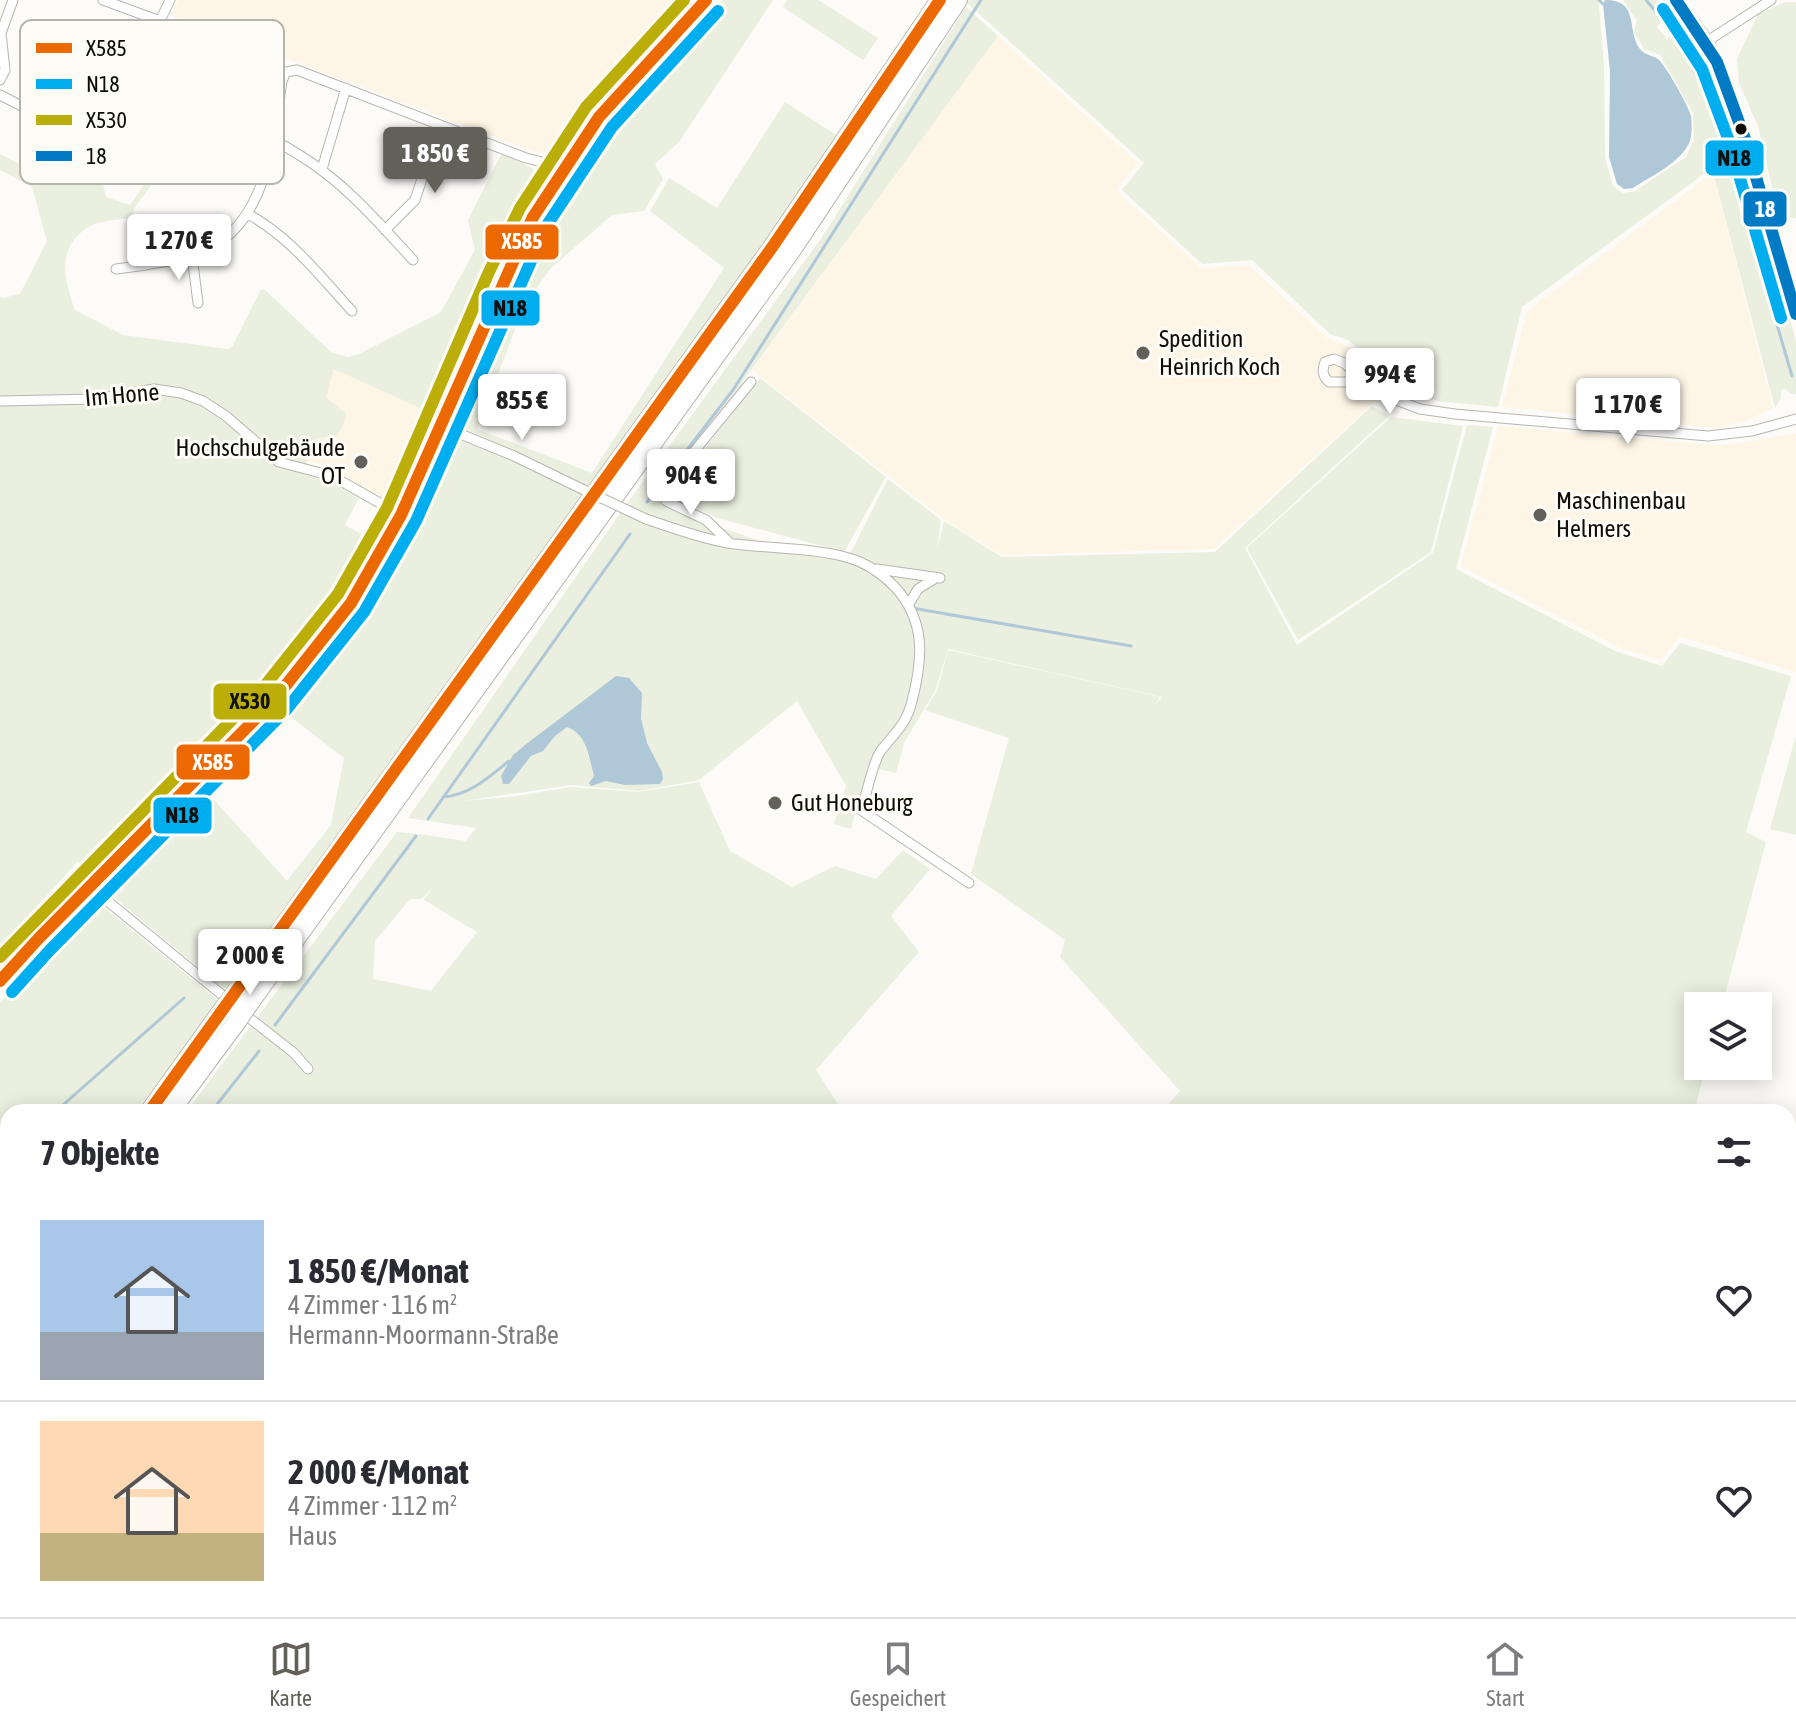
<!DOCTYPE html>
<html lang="de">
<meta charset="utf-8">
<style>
:root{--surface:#fff;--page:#f2f2f3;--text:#2b2b33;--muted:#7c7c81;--line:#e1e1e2;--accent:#63605a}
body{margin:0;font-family:"Asap Condensed",sans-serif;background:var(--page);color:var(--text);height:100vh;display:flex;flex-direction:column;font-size:30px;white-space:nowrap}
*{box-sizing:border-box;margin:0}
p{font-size:26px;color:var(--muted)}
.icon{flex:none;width:44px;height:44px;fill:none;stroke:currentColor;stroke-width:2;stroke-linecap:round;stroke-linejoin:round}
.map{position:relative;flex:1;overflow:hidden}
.details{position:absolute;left:0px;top:1104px;width:1796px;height:514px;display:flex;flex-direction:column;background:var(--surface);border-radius:24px 24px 0 0;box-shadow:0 4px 20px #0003}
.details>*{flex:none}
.controls{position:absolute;left:1684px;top:992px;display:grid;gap:16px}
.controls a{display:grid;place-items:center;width:88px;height:88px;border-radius:0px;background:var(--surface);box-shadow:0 4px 20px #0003;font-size:40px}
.price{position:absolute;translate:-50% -68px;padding:0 18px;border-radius:8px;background:#fff;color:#222;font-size:26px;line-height:52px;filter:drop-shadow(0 2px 4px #0008)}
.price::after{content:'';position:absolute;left:50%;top:48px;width:24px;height:18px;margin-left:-12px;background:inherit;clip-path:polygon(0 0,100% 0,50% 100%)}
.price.active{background:var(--accent);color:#fff}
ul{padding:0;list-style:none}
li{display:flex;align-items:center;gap:24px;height:200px;padding:0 40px}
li+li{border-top:2px solid var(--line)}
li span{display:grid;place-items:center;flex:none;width:224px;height:160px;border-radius:0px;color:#555}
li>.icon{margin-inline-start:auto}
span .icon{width:96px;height:96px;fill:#fffc;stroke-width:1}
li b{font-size:34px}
h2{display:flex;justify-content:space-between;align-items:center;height:96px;padding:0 40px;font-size:34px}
.menu{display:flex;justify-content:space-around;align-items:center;height:112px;border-top:2px solid var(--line);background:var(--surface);font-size:22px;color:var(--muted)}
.menu a{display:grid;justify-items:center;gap:4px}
.menu .active{color:var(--accent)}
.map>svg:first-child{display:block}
</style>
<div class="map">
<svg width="1796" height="1617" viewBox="0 0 1796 1617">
<rect width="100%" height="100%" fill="#fcfbf8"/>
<!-- built -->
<path fill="#fdf6e6" d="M178 0H689L589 110 563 146 552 155 538 153 170 15Z
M998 36 1138 163 1116 190 1201 268 1249 265 1327 338 1346 345 1393 385 1214 549 1002 555 943 519 752 370Z
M1713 173 1773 408 1748 420 1715 428 1502 407 1527 311Z
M335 368 431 413 392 503 323 465 307 461 318 438 336 437 325 397Z
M1498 426 1711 445 1735 444 1796 433V672L1679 636 1661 660 1622 649 1461 566Z"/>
<!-- green -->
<path fill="#eaefdf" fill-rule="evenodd" d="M722 0H773L679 142 655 164 663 179 644 211 612 215 550 269 524 306 477 429 592 473 724 268 650 211 669 178 717 208 785 102 841 138 227 991 105 890 207 792 287 881 331 825 344 758 282 710 365 610 398 550 457 422 510 294 541 226 569 180 617 113Z
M787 0H818L878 38 863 60 783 7Z
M969 0H1601L1599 5 1604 65 1605 157 1613 186 1623 193 1635 191 1686 157 1694 139 1693 113 1660 55 1644 49 1638 39 1634 32 1637 21 1623 0H1657L1666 11 1665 18 1657 27 1667 39 1677 31H1684L1709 72 1713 71 1739 137 1796 341V394H1791L1786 389 1781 390V398L1775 408 1712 168 1522 307 1498 407 1437 401 1406 392 1408 389 1348 340 1330 334 1252 260 1202 264 1122 190 1144 163 967 3Z
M1785 2H1796V218L1779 217 1758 126 1739 83 1737 59 1758 14Z
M966 7 998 36 743 381V391L670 481 659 500 668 509 791 552 848 558 888 479 941 520 937 550 944 521 1002 557 1215 552 1372 406 1389 416 1245 548 1297 645 1433 553 1467 425 1493 427 1456 569 1615 651 1662 666 1680 643 1791 676 1746 832 1766 842 1722 1006H1698V1066H1706L1694 1112H1161L1180 1091 1060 957 1065 940 971 874 1009 738 925 710 937 691 948 650 1160 697 1155 705 1162 697 948 649 935 691 904 743 896 773 868 767 851 829 834 824 846 786 797 701 699 780 639 791 571 785 464 801 517 796 570 787 638 792 699 782 730 851 792 887 835 866 876 879 903 850 930 869 891 916 919 952 816 1070 843 1112H186L397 832 418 834 373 893 419 834 466 841 476 828 408 818 628 502 821 239ZM434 885 424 900 477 932 431 991 373 979 375 941 410 899H422Z
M156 29 173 36 99 167 106 197 130 205 146 182 151 185 133 210 142 259H136L127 218C116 220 100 221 90 226 55 247 64 279 75 310L123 335 228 349 232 347 260 291 264 289 331 352 347 357 359 354 441 312 475 250 468 220 502 153 543 174 520 212 431 413 334 369 326 397 346 414 342 428 336 437 317 438 307 461 305 475 327 480 359 498 345 525 373 541C302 668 190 764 87 865L77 862 0 948V405H35L37 397H0V297L3 298 20 294 47 241 32 187 0 170V154L57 184 81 177 105 131 77 116 75 108 100 85 124 93Z
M760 378 886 477 844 552 718 518 675 499 673 490Z
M1391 417 1463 426 1431 552 1298 640 1247 548Z
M1796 735V835L1770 829Z
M95 900 219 1001 136 1112H8V1285L0 1296V1002Z
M1788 1345H1796V1515L1789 1516Z
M8 1357V1610H456L459 1617H0V1368Z
M1796 1518V1617H585L574 1610H1788L1789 1519Z
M458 1610H572L582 1617H461Z"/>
<!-- water -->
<path fill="#afc8d8" d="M1605 0C1640 0 1626 29 1640 49 1645 56 1655 55 1660 61 1668 70 1688 105 1691 116 1692 123 1692 135 1690 141 1682 162 1651 176 1633 188L1624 189 1617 184 1609 157 1610 71 1603 4Z
M616 676 629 678 642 693 641 719 647 743 662 772 663 779 660 784 625 785 606 781 591 786 589 783 594 776C589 757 587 734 567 727L555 736 543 751 531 756 509 784H503L501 776 513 755 525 745Z"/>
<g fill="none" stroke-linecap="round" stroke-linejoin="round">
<!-- stream -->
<path stroke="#afc8d8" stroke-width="3" d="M1599 0 1603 4
M1646 0 1662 19
M1677 39 1714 109 1792 376
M55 84V79
M647 502 733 390 981 0
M912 608 1131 646
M443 797C470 795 489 777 509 761
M428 819 630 534
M275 1025 416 836
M55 1112 184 998
M211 1112 259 1051
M0 1248 8 1225
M0 1413 8 1401"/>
<!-- street casing -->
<g stroke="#b7b5af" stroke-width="11">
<path id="street" d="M103 0 160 21 170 0
M1706 42 1771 0
M0 80 5 70 1 33 13 0
M0 95 49 120
M190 141 218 58
M322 169 346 88
M150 170C167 147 196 135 225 137 241 139 259 138 274 142 284 144 292 151 301 156 346 184 378 222 413 260
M248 214C290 237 320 276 352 311
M385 230 415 200 437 133
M192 256 198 303
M116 269C140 266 166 263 190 256 267 234 272 146 282 81L286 72 297 70 526 158 554 165 562 170
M1365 382H1329C1322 375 1322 371 1325 362L1334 359 1344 363 1365 382 1391 398 1420 409 1455 414 1708 436 1752 431 1796 419
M0 401 95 399 154 389 181 393 203 401 226 416 279 462 332 476 401 515
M441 426 514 456 580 488
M646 519C673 528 699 538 728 543 768 549 810 547 849 558 867 563 882 574 895 587 926 621 923 659 912 701 906 726 894 733 880 752 872 765 867 794 861 810L969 883
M730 543 706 520 666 501 665 494 670 481 751 382
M877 569 940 578
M909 604 918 589 934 579
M89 886 232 1003
M243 1013 294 1053 308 1069
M1788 1312 1796 1301
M1788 1323 1796 1329
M1788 1553 1796 1557"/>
</g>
<!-- secondary casing -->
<g stroke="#b7b5af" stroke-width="16">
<path id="secondary" d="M1676 0 1706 42 1717 62 1744 136 1796 314
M0 981 38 939 275 699 351 603 401 515 503 280 533 217 599 117 706 0"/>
</g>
<!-- highway casing -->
<g stroke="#b7b5af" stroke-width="20">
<path id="highway" d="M237 991 773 246 940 0
M251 1001 789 254 958 0
M149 1112 221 1012
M170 1112 235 1024
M0 1319 8 1308
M0 1350 8 1338"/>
</g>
<!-- street -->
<use href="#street" stroke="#fffefe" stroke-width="9"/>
<!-- secondary -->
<use href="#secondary" stroke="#fffefe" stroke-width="14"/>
<!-- highway -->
<use href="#highway" stroke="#fffefe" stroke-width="18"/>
<!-- street-bridge casing -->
<g stroke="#b7b5af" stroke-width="11" stroke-linecap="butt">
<path id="street-bridge" d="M580 488 646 519"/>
</g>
<!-- highway-bridge casing -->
<g stroke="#b7b5af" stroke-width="20" stroke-linecap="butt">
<path id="highway-bridge" d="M221 1012 237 991
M235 1024 251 1001"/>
</g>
<!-- street-bridge -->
<use href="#street-bridge" stroke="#fffefe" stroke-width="9"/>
<!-- highway-bridge -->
<use href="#highway-bridge" stroke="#fffefe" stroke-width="18"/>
<!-- bus-1 casing -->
<g stroke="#fefcf6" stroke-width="18">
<path id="bus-1" d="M0 981 38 939 275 699 351 603 401 515 533 217 599 117 706 0
M149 1112 773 246 940 0"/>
</g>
<!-- bus-2 casing -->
<g stroke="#fefcf6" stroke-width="18">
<path id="bus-2" d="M1663 9 1702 69 1729 141 1781 318
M12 992 50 950 286 710 364 612 416 521 547 225 612 127 718 11"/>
</g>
<!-- bus-3 casing -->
<g stroke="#fefcf6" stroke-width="18">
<path id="bus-3" d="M0 957 263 688 338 594 387 508 488 274 520 208 586 107 684 0"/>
</g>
<!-- bus-4 casing -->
<g stroke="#fefcf6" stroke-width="18">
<path id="bus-4" d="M1676 0 1717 62 1744 136 1796 314"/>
</g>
<!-- bus-1 -->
<use href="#bus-1" stroke="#ec6800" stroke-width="12"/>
<!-- bus-2 -->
<use href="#bus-2" stroke="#00adef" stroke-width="12"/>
<!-- bus-3 -->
<use href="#bus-3" stroke="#bbae08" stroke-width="12"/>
<!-- bus-4 -->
<use href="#bus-4" stroke="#007ac3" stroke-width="12"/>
</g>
<!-- markers -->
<circle fill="#100c05" stroke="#fefcf6" stroke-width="3" cx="1741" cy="129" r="7"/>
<g fill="#63605a" stroke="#fefcf6" stroke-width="3">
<circle cx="1143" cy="353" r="8"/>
<circle cx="361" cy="462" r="8"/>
<circle cx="1540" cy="515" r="8"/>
<circle cx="775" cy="803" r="8"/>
</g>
<g text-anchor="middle" stroke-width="6" stroke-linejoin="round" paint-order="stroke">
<!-- poi labels -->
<g font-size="24" fill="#100c05" stroke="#fefcf6" text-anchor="start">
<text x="1159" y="347">Spedition<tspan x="1159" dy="28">Heinrich Koch</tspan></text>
<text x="345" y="456" text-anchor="end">Hochschulgebäude<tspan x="345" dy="28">OT</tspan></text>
<text x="1556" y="509">Maschinenbau<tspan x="1556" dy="28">Helmers</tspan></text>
<text x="791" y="811">Gut Honeburg</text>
</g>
<!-- street labels -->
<g font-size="24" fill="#100c05" stroke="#fefcf6">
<text transform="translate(122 395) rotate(-5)" y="8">Im Hone</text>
</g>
</g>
<!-- legend -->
<rect x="20" y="20" width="264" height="164" rx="12" fill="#fefcf6" stroke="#b7b4ae" stroke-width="2"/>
<rect x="36" y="43" width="36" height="10" fill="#ec6800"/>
<rect x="36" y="79" width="36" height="10" fill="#00adef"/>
<rect x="36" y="115" width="36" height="10" fill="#bbae08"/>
<rect x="36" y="151" width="36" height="10" fill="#007ac3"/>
<g font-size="22" fill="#100c05">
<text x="86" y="56">X585</text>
<text x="86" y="92">N18</text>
<text x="86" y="128">X530</text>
<text x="86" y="164">18</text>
</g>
<g stroke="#fefcf6" stroke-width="3">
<rect x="1704" y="139" width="61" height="38" rx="8" fill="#00adef"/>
<rect x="1742" y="190" width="46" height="38" rx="8" fill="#007ac3"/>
<rect x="484" y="223" width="76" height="38" rx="8" fill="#ec6800"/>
<rect x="480" y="289" width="61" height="38" rx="8" fill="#00adef"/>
<rect x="212" y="682" width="76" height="39" rx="8" fill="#bbae08"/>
<rect x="175" y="743" width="76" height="38" rx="8" fill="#ec6800"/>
<rect x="152" y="796" width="61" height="39" rx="8" fill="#00adef"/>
</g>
<g font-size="22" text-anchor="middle" font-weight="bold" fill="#fff">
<text x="1765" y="217">18</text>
<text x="522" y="249">X585</text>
<text x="213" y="770">X585</text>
</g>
<g font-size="22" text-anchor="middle" font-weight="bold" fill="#111">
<text x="1734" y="166">N18</text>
<text x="510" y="316">N18</text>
<text x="250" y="709">X530</text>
<text x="182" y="823">N18</text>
</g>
</svg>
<div class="controls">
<a><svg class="icon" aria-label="layers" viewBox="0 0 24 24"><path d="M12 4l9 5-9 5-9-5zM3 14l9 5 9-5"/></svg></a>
</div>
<b class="price active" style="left:435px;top:195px">1 850 €</b>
<b class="price" style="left:179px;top:282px">1 270 €</b>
<b class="price" style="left:1390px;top:416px">994 €</b>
<b class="price" style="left:522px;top:442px">855 €</b>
<b class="price" style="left:1628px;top:446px">1 170 €</b>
<b class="price" style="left:691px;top:517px">904 €</b>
<b class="price" style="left:250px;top:997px">2 000 €</b>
<section class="details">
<h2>7 Objekte<svg class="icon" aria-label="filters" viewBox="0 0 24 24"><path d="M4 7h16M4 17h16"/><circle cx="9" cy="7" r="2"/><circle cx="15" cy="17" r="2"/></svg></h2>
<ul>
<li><span style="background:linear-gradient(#a9c7e8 70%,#9aa5b1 0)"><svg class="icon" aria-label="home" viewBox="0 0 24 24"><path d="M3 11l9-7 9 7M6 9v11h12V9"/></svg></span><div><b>1 850 €/Monat</b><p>4 Zimmer · 116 m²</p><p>Hermann-Moormann-Straße</p></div><svg class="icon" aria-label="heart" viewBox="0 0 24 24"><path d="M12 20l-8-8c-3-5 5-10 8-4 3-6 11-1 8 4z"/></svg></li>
<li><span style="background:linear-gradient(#ffd9b3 70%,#c2b280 0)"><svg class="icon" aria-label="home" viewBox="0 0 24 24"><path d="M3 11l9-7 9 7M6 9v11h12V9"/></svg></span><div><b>2 000 €/Monat</b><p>4 Zimmer · 112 m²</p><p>Haus</p></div><svg class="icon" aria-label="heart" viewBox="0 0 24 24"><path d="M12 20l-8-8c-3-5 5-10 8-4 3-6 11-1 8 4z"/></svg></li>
</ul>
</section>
</div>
<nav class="menu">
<a class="active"><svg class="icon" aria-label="map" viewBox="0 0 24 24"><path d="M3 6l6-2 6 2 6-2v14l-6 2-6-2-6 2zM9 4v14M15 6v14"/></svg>Karte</a>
<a><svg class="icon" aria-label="saved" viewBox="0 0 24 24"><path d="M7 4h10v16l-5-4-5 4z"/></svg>Gespeichert</a>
<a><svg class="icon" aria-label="home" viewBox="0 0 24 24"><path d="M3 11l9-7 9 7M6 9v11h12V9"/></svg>Start</a>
</nav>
